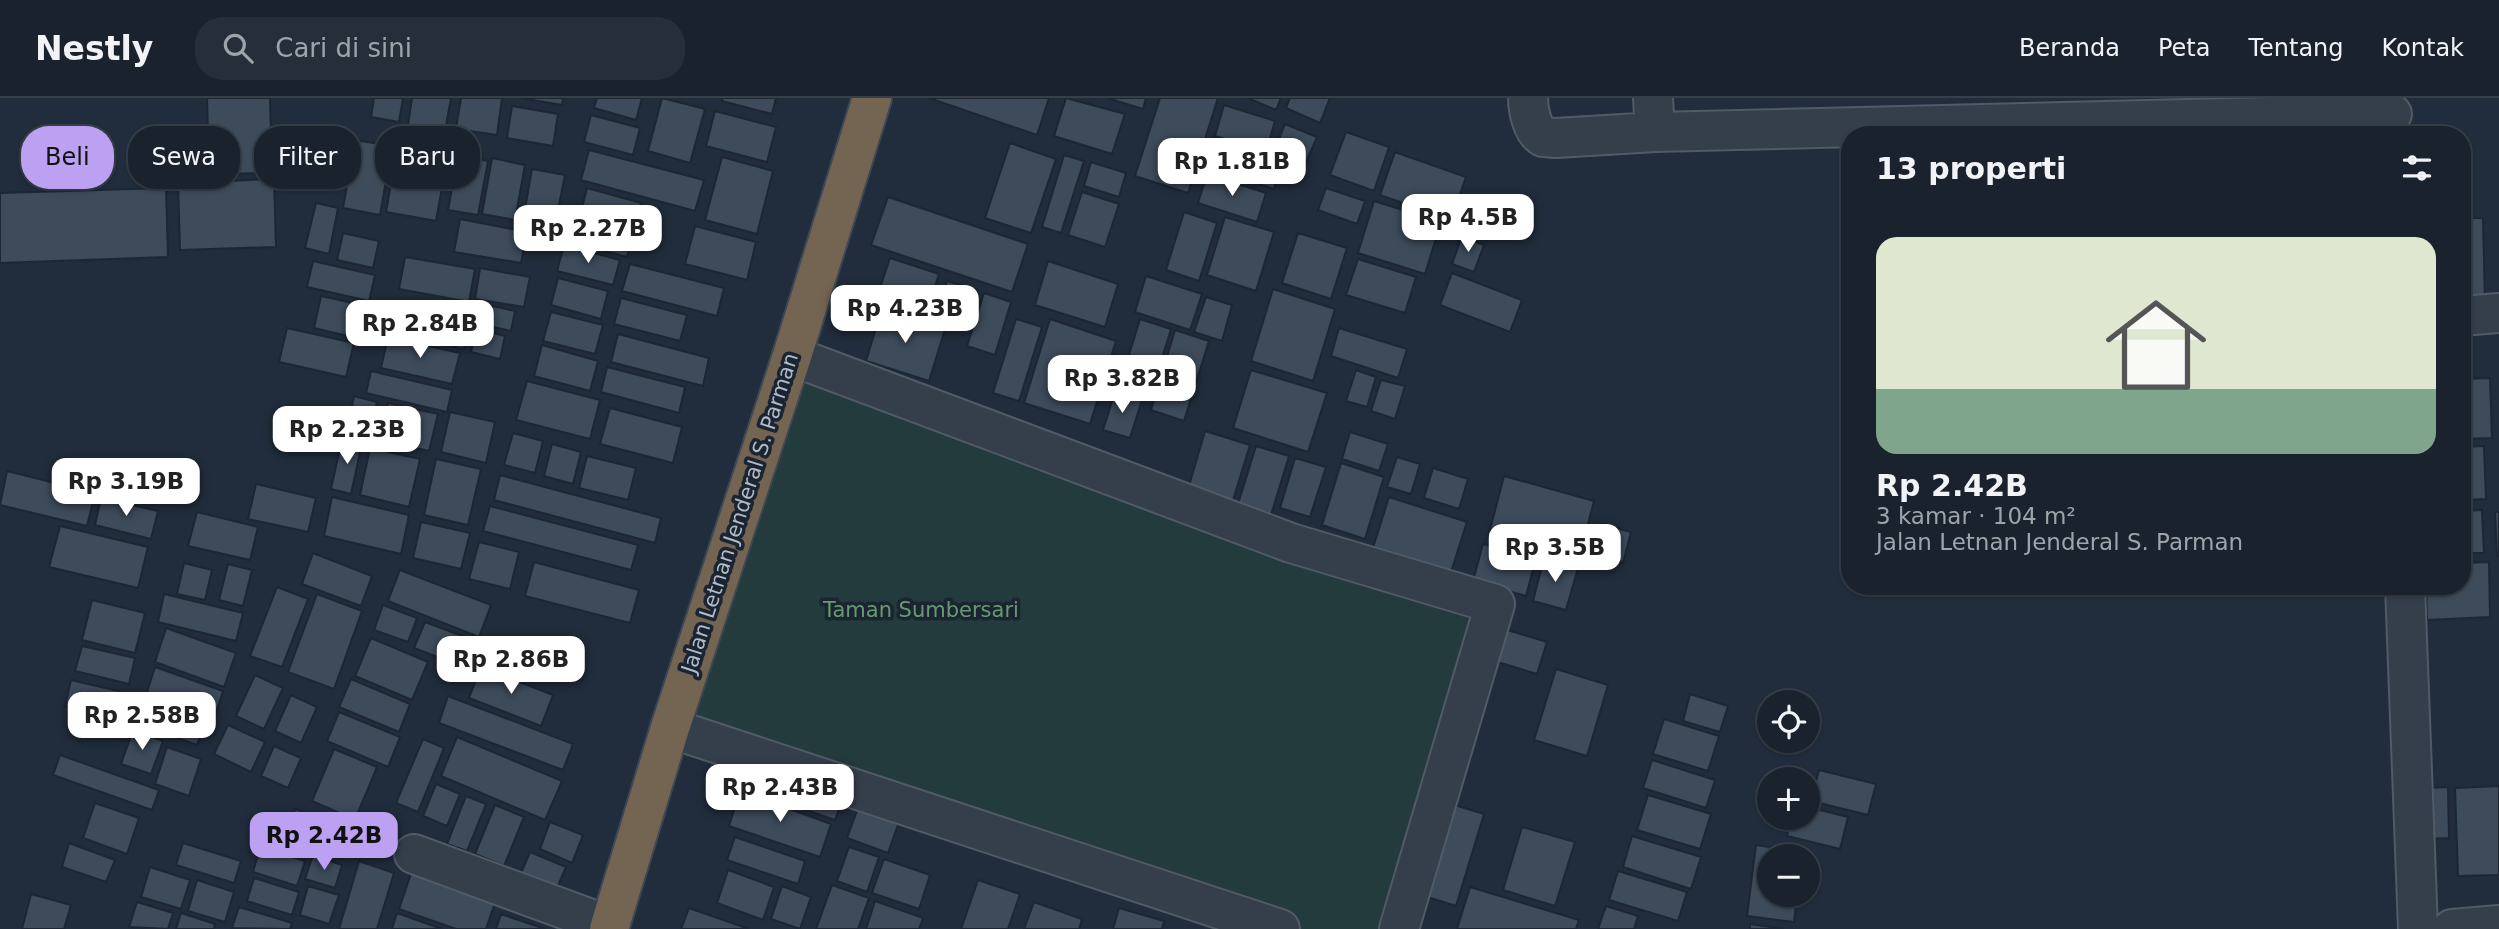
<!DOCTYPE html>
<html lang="id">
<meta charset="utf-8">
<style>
:root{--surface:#19222d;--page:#262f39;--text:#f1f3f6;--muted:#9fa4aa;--line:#373f49;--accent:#bca0f2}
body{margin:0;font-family:"DejaVu Sans",sans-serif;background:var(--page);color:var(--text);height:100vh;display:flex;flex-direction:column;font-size:26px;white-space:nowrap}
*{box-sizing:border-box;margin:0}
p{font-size:23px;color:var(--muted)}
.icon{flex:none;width:38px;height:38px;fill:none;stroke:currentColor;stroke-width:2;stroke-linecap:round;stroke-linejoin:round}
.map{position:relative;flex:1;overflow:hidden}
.sheet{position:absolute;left:1841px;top:28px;width:630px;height:469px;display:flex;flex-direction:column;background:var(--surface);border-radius:28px;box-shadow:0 2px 5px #0004,0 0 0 2px var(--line)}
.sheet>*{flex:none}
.banner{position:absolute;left:21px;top:28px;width:665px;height:63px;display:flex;gap:14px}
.tools{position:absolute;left:1757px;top:592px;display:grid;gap:14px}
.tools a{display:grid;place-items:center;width:63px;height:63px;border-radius:50%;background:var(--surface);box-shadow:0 2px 5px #0004,0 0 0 2px var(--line);font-size:35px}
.price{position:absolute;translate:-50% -60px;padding:0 16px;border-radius:14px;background:#fff;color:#222;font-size:23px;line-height:46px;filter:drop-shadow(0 2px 4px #0008)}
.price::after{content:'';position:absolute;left:50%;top:42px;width:21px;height:16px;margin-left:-10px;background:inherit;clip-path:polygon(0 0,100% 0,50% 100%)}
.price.current{background:var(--accent);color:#111}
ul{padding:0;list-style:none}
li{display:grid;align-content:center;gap:14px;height:371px;padding:0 35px}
li span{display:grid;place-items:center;height:217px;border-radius:21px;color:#555}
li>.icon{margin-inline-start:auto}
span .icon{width:126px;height:126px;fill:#fffc;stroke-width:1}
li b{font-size:30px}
h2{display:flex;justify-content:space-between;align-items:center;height:84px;padding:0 35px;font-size:30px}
.tag{padding:0 24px;border-radius:28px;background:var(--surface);box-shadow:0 2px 5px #0004,0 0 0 2px var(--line);font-size:24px;line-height:63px}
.tag.current{background:var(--accent);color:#111}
header{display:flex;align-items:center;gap:42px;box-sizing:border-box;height:98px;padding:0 35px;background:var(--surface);border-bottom:2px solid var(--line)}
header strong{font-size:33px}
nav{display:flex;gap:38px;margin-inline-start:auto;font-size:24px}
.search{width:490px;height:63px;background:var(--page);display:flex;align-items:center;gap:18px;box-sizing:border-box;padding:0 24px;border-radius:28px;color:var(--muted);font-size:26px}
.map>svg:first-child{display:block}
</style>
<header>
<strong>Nestly</strong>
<div class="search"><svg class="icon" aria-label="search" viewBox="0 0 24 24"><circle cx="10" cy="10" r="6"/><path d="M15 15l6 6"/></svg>Cari di sini</div>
<nav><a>Beranda</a><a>Peta</a><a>Tentang</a><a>Kontak</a></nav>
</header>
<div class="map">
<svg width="2499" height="831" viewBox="0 0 2499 831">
<rect width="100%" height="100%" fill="#212d3c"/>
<!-- green -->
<path fill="#233b3d" d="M791 262 1491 517 1400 831H1269L674 631Z"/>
<!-- building -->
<path fill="#3d4b5b" stroke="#1d2633" stroke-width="2" d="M207 0H270L272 75 209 76Z
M374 0H403L399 24 371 19Z
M412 0H451L445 33 408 27Z
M461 0H502L497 37 456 31Z
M521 0H563L562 7Z
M597 0H642L636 22 594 10Z
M662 0 705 11 690 65 648 53Z
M722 0H776L772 16 722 3Z
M929 0H1049L1037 37Z
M1066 0 1125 16 1112 56 1054 38Z
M1107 0H1146L1143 11Z
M1160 0H1218L1188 95 1135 78Z
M1248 0H1281L1276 12Z
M1290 0H1330L1320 25 1286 10Z
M1224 7 1275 23 1266 54 1215 38Z
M512 8 558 16 553 48 507 40Z
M715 13 776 29 767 64 706 48Z
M591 17 640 30 633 57 584 44Z
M1285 26 1317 39 1305 67 1274 54Z
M318 29 351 34 343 84 310 78Z
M1346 34 1389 49 1374 93 1330 77Z
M355 42 392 48 380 117 343 110Z
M1216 44 1282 65 1274 91 1208 70Z
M1010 45 1056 61 1031 135 985 120Z
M398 47 448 56 436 123 386 114Z
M589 52 704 82 695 113 581 82Z
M1395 54 1466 79 1451 122 1380 97Z
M1064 57 1084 63 1061 135 1042 129Z
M458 58 488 63 478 117 448 112Z
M722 59 773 73 757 136 705 122Z
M492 60 525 67 515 122 482 116Z
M1091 64 1126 75 1119 99 1084 88Z
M532 71 565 77 555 127 523 122Z
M1207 76 1266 95 1257 124 1198 105Z
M274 81 276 149 180 152 178 85Z
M166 90 168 159 0 165V95Z
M587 90 641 105 627 159 573 145Z
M1326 90 1365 103 1357 126 1318 112Z
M1082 94 1119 106 1105 149 1068 137Z
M888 99 1028 146 1012 194 871 147Z
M1374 103 1441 124 1425 176 1358 155Z
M316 105 338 110 329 156 305 150Z
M1184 114 1217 125 1199 183 1166 172Z
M1225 119 1274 134 1256 193 1207 177Z
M2462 120H2483L2485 204H2462Z
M460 121 527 134 521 165 454 154Z
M695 128 756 144 747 182 685 166Z
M343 135 379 143 373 170 337 162Z
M1298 135 1347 150 1331 201 1282 185Z
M1462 138 1484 147 1474 174 1452 166Z
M564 147 620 162 613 187 557 173Z
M405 159 475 171 469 204 399 191Z
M890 160 939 176 927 214 877 199Z
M1358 161 1416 179 1405 215 1346 197Z
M313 163 375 177 369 203 307 189Z
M1048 163 1118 186 1105 229 1035 207Z
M630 166 724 190 717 218 622 193Z
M480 170 530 179 524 209 475 201Z
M1452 175 1522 202 1510 234 1440 207Z
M1146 178 1202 196 1190 232 1135 214Z
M558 180 608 193 601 221 551 207Z
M947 183 975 191 964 226 937 217Z
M1273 191 1335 211 1313 283 1251 263Z
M984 195 1011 204 995 257 967 248Z
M321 198 367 208 360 241 314 230Z
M1206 199 1232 207 1222 243 1194 234Z
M621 200 687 217 680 243 614 226Z
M480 205 515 213 511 233 476 225Z
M882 210 945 231 929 283 866 263Z
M551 214 603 227 595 256 543 243Z
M410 216 468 230 464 251 405 238Z
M1016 221 1042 229 1019 303 993 295Z
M1050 221 1116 243 1090 326 1024 305Z
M1140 221 1171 231 1152 293 1121 283Z
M287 230 354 245 346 279 279 264Z
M1339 230 1407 251 1398 280 1331 258Z
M476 231 505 238 500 261 471 254Z
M1175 232 1209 243 1184 323 1151 312Z
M618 236 709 260 703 288 611 264Z
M388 239 460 255 452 286 381 270Z
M542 247 598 263 590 293 534 278Z
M607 269 685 289 679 315 601 294Z
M1251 272 1327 295 1308 354 1233 330Z
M1356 272 1376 279 1367 309 1346 303Z
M371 273 452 292 447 314 366 295Z
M2490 280 2492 340 2462 341V281Z
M1381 282 1405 288 1395 321 1371 313Z
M527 283 600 302 590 341 516 322Z
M1115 294 1142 302 1130 340 1103 332Z
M354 298 377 304 369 337 347 332Z
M388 305 438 316 429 353 380 342Z
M610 310 682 329 673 365 600 346Z
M450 314 495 324 486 365 441 354Z
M1205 333 1250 347 1230 412 1186 398Z
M1350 334 1388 346 1379 373 1342 361Z
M513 335 543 343 535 375 504 367Z
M342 341 362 345 351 396 331 391Z
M552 346 581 354 573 386 544 378Z
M1256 348 1289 358 1271 417 1238 406Z
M2484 348 2486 401 2462 402V349Z
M370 350 420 361 409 409 360 397Z
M587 358 636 370 628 402 579 390Z
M1397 359 1420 366 1411 396 1387 389Z
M1295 360 1326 369 1310 419 1280 410Z
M436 361 481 371 468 427 424 417Z
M1341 365 1384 379 1365 441 1322 427Z
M1433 370 1468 381 1459 411 1424 400Z
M111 371 162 383 157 405 106 393Z
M7 373 95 395 87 428 0 407Z
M500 377 661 420 655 445 494 402Z
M1504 378 1594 403 1580 457 1490 432Z
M256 386 316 400 308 434 248 421Z
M332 399 409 417 401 456 324 438Z
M1389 399 1467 424 1450 477 1372 453Z
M101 400 158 413 151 441 95 427Z
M490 408 638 447 631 472 483 433Z
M2482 412 2484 455H2462V413Z
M197 414 258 429 250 462 188 448Z
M2495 414H2499V458H2497Z
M421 424 470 435 461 471 413 460Z
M1602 426 1631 434 1623 465 1594 456Z
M60 428 148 449 138 490 49 469Z
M479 444 519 454 510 491 469 481Z
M1483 446 1536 460 1526 498 1473 483Z
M313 455 372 478 361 508 302 486Z
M1544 460 1578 470 1566 512 1533 503Z
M534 464 639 492 630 525 525 498Z
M2489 464 2490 519 2427 522 2426 488H2462V465Z
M184 465 212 472 205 502 177 496Z
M228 466 252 472 243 508 219 502Z
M400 472 491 507 479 539 388 503Z
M277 489 308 501 282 569 250 558Z
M164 496 243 515 236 543 158 524Z
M317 496 362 513 334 591 288 574Z
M92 502 145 515 135 555 82 542Z
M383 507 417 520 408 544 374 532Z
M425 524 481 545 471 572 414 550Z
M166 530 236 555 224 589 155 564Z
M1501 530 1547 544 1537 576 1491 562Z
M371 540 428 564 412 602 355 578Z
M82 548 135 560 129 586 75 573Z
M155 569 223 593 215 618 147 594Z
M481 569 553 597 541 628 469 600Z
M1556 571 1608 587 1587 658 1534 642Z
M255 577 283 590 264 631 236 618Z
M351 581 410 606 399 634 339 609Z
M71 582 131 596 125 623 65 608Z
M1690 596 1728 608 1720 634 1683 623Z
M291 597 317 609 301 645 275 633Z
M151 598 207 618 197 647 141 627Z
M448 598 573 646 563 672 439 625Z
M339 614 400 639 388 669 327 643Z
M1664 621 1719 638 1708 673 1653 656Z
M228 627 265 644 251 674 214 656Z
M133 632 163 643 151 676 121 666Z
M457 639 562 683 545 722 441 678Z
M423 641 444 650 418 714 396 705Z
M274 648 301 660 288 690 261 678Z
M167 649 201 661 189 698 155 686Z
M334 651 377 669 355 722 312 703Z
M60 657 159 692 152 712 53 677Z
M1652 662 1715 682 1706 710 1643 690Z
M752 667 843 699 835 722 744 691Z
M1819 672 1876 686 1868 717 1811 703Z
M436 686 460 696 447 728 423 718Z
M2499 688V777L2458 778 2455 690Z
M2448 689 2449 740 2429 741 2427 690Z
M740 693 831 726 820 759 729 728Z
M1648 697 1711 716 1700 751 1637 732Z
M466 698 486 706 467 753 447 746Z
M95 705 139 720 127 756 83 740Z
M1448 705 1484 716 1456 808 1421 797Z
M495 707 524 719 504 768 475 756Z
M1808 709 1848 719 1840 751 1787 738 1791 719H1808Z
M858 710 899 724 888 755 847 740Z
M295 711 352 729 342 760 286 742Z
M550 724 583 737 572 765 540 751Z
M1522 729 1575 744 1555 808 1503 792Z
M1632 738 1701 759 1691 791 1623 769Z
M735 739 805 763 798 786 727 762Z
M69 745 115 762 106 784 62 769Z
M183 745 241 763 234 785 176 767Z
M1756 747 1803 754 1802 758H1769V796H1797L1794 824 1747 818Z
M260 749 305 763 297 788 253 774Z
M849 749 879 759 867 794 837 783Z
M530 754 566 769 554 797 518 782Z
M313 757 342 767 335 790 305 781Z
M884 761 930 777 919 811 872 795Z
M359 763 394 775 377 831H339Z
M415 764 499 793 486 831H456L399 811Z
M150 769 190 782 181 811 141 799Z
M728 772 774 789 763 822 717 805Z
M1618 773 1687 794 1678 823 1609 802Z
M254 780 299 794 292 817 247 803Z
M197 782 234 794 225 824 188 813Z
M978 782 1020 796 1008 831H961Z
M832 787 869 800 858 831H816Z
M308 788 339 797 329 826 300 817Z
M782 788 811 799 800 831 771 821Z
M1470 789 1579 822 1576 831H1457Z
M31 796 71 807 64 831H22Z
M875 803 923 820 919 831H866Z
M137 804 173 815 168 831 129 829Z
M1034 804 1082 821 1079 831H1024Z
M1606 808 1638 818 1634 831H1598Z
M239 809 292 825 290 831 232 830Z
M689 810 749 831H681Z
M1119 810 1164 823 1162 831H1113Z
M181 815 215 826 214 831H176Z
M397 815 442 831H392Z
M501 816 545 831H496Z
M1750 826 1784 831H1750Z"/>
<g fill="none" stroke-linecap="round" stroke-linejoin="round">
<!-- minor casing -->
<g stroke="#515a67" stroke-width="42">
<path id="minor" d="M1528 0C1528 11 1532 33 1543 39 1544 39 1555 40 1556 40L1655 34 2392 16
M1653 0 1655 34
M2462 218 2499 215
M792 258 1291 445 1495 506 1399 831
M2405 488 2418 831
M670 630 1280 831
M414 756 610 828
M2452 831 2499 827"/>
</g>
<!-- highway casing -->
<g stroke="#3e4754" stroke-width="42">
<path id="highway" d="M609 831 670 630 792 258 872 0"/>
</g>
<!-- minor -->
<use href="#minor" stroke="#353f4c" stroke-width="38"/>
<!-- highway -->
<use href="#highway" stroke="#736552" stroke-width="38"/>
</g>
<g text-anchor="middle" stroke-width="7" stroke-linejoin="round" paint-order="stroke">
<!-- street labels -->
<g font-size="21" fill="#b1bac8" stroke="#1b2431">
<text transform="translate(740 415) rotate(-72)" y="7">Jalan Letnan Jenderal S. Parman</text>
</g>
<!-- park labels -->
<g font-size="21" fill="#679a72" stroke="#1b2431">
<text x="921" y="519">Taman Sumbersari</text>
</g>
</g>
</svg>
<div class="tools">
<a><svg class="icon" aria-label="locate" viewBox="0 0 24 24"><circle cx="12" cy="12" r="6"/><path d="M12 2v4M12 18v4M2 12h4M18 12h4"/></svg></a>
<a>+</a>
<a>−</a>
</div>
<b class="price" style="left:1232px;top:100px">Rp 1.81B</b>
<b class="price" style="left:1468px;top:156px">Rp 4.5B</b>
<b class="price" style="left:588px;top:167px">Rp 2.27B</b>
<b class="price" style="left:905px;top:247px">Rp 4.23B</b>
<b class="price" style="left:420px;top:262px">Rp 2.84B</b>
<b class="price" style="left:1122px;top:317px">Rp 3.82B</b>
<b class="price" style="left:347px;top:368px">Rp 2.23B</b>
<b class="price" style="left:126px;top:420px">Rp 3.19B</b>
<b class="price" style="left:1555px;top:486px">Rp 3.5B</b>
<b class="price" style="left:511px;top:598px">Rp 2.86B</b>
<b class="price" style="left:142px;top:654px">Rp 2.58B</b>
<b class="price" style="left:780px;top:726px">Rp 2.43B</b>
<b class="price current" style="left:324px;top:774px">Rp 2.42B</b>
<div class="banner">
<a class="tag current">Beli</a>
<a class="tag">Sewa</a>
<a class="tag">Filter</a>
<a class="tag">Baru</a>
</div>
<section class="sheet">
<h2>13 properti<svg class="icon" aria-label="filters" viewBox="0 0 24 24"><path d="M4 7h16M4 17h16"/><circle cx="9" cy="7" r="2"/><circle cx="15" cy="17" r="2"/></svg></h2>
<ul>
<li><span style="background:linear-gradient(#dfe7d0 70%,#7fa58c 0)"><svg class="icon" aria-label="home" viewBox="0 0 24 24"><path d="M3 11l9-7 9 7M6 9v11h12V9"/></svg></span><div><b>Rp 2.42B</b><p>3 kamar · 104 m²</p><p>Jalan Letnan Jenderal S. Parman</p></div></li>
</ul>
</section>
</div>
